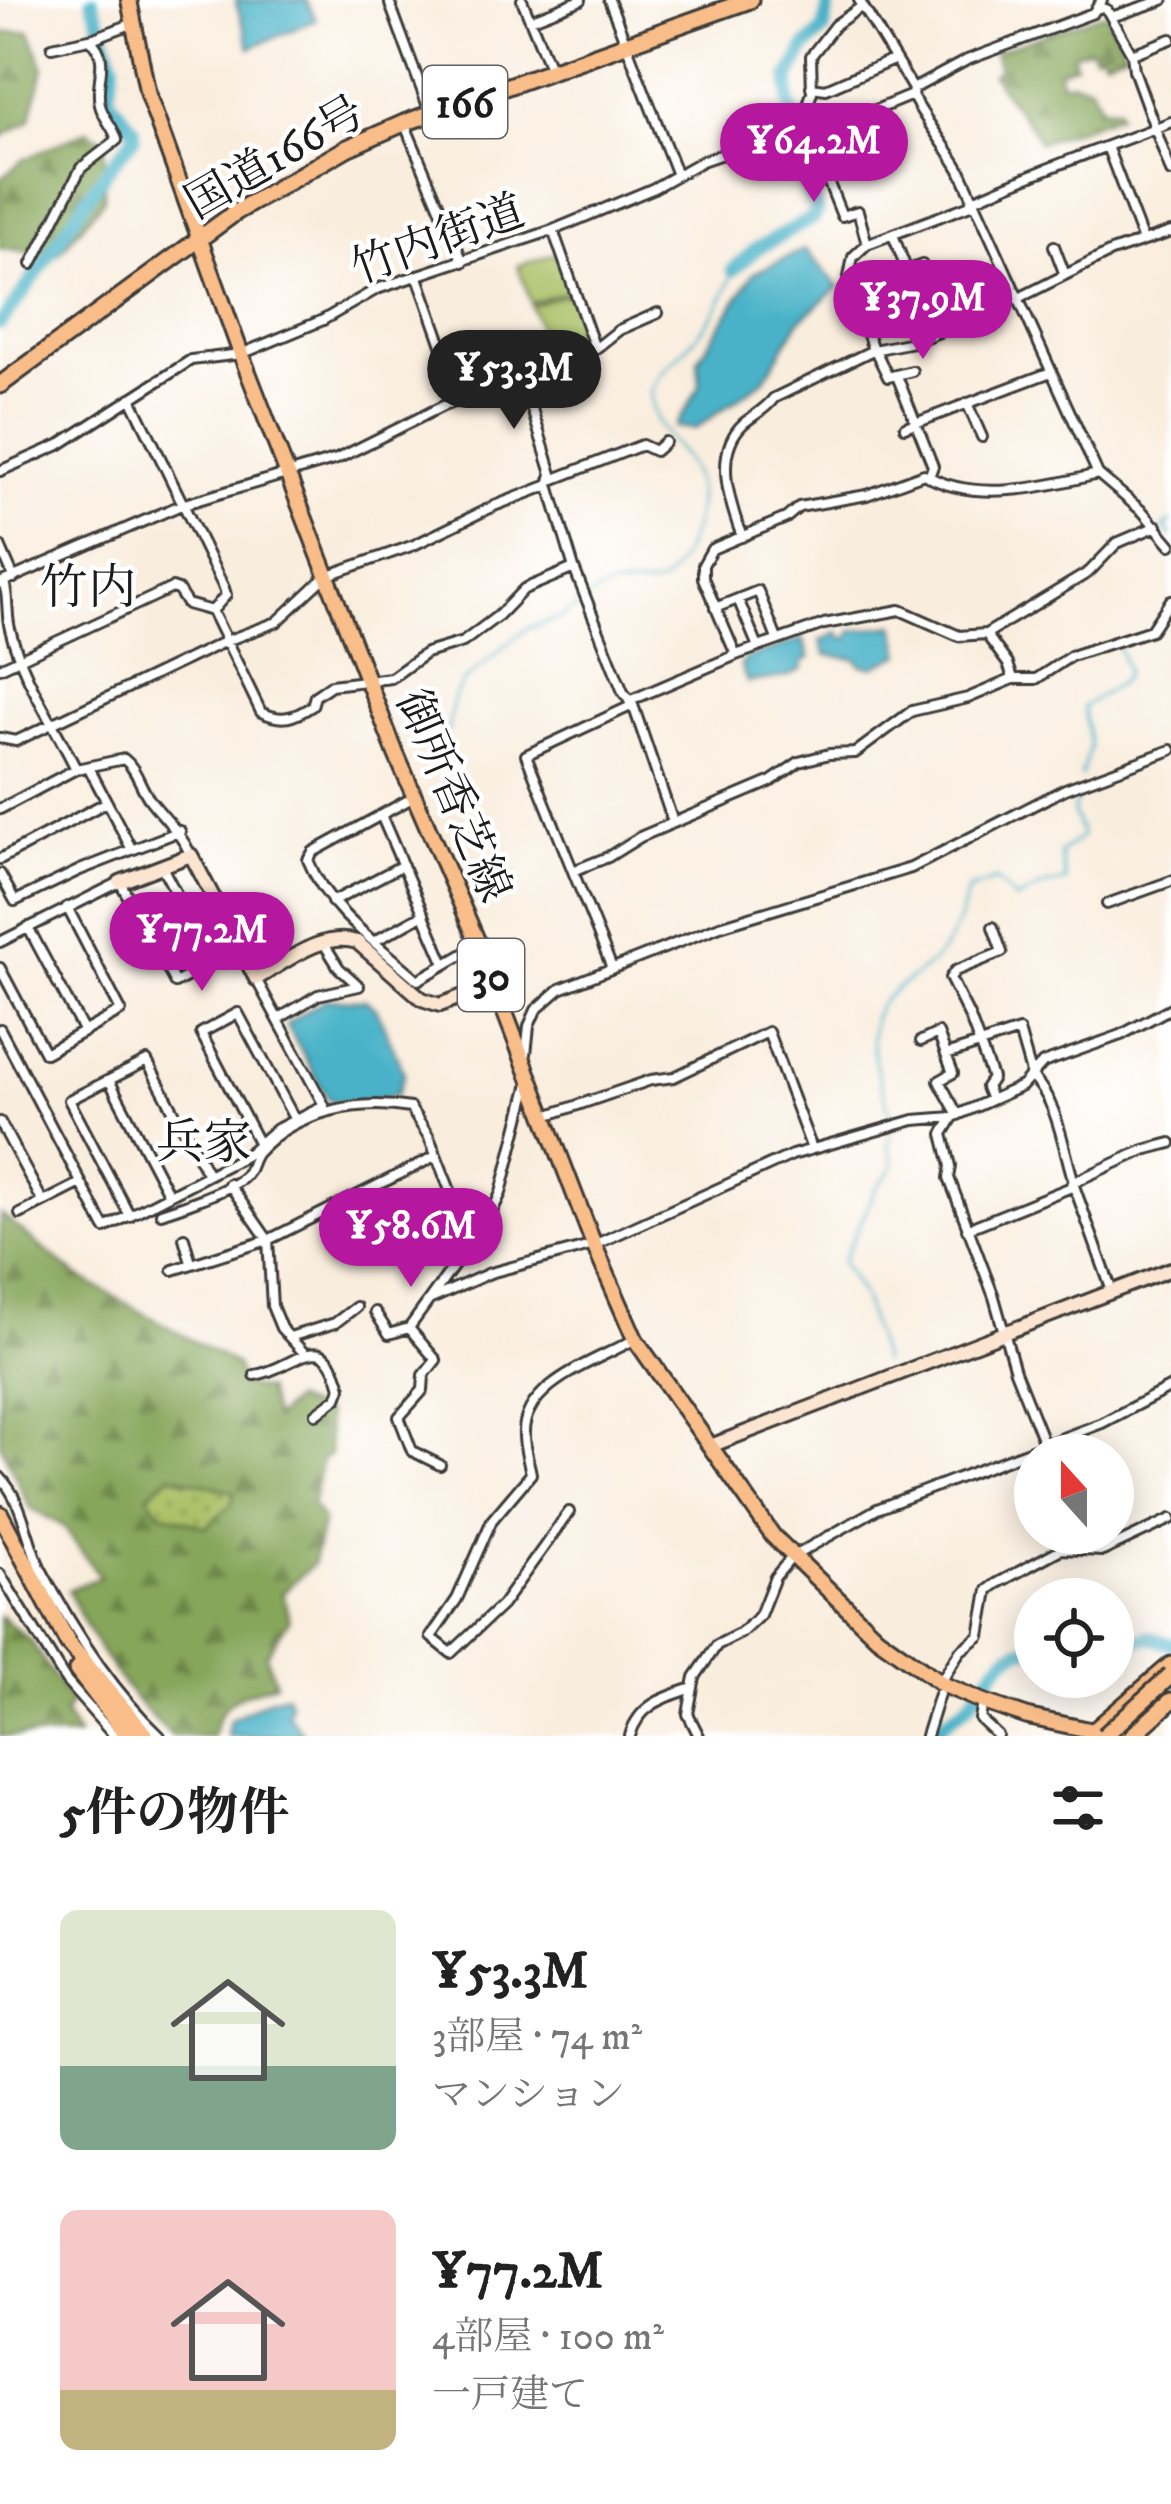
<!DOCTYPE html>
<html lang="ja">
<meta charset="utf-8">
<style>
:root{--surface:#fff;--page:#f2f2f2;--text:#222;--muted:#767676;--accent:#b5179e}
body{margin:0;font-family:"IM FELL DW Pica","Noto Serif JP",serif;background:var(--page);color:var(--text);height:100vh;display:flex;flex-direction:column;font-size:45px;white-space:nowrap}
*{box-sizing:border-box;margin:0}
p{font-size:39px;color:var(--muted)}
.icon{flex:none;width:66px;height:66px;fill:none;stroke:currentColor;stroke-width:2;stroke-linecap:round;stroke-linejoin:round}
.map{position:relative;height:1736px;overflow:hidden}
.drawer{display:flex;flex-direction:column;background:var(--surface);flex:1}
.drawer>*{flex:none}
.needle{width:78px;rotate:339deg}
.tools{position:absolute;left:1014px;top:1434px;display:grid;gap:24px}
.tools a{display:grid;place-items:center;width:120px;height:120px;border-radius:50%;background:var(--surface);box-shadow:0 6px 30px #0003;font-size:60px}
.price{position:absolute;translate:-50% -102px;padding:0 27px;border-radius:42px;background:var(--accent);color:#fff;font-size:39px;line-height:78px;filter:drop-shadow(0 3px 6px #0008)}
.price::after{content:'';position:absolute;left:50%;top:72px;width:36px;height:27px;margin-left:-18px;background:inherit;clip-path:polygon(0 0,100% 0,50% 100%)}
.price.on{background:#222;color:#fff}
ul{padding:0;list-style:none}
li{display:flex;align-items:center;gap:36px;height:300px;padding:0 60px}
li span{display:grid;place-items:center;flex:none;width:336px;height:240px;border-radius:18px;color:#555}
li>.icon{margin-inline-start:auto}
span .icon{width:144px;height:144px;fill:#fffc;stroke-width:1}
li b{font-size:51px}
h2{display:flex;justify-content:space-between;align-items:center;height:144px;padding:0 60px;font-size:51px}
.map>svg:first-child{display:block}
</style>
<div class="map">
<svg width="1171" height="1736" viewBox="0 0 1171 1736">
<defs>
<pattern id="grass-dots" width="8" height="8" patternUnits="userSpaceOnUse" patternTransform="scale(3)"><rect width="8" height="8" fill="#a9bf64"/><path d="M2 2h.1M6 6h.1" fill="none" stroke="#899a52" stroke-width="1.8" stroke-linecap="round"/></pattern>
<pattern id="forest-firs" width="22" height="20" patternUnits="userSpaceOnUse" patternTransform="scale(3)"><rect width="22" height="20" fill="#86a65a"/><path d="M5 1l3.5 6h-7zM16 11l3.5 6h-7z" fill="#6d864a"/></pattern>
</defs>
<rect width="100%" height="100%" fill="#fff"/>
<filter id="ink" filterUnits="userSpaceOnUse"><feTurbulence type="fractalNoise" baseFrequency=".00833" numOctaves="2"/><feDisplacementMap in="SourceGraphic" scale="24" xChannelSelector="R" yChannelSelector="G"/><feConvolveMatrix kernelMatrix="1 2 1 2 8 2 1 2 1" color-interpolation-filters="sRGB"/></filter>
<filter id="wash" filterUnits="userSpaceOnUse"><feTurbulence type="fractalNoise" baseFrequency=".004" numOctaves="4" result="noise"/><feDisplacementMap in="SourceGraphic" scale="48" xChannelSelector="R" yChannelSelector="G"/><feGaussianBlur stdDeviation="2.7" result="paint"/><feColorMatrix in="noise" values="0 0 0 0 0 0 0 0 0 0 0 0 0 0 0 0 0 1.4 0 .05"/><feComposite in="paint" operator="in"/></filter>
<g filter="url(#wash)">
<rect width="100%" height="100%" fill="#f9eddd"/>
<!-- grass -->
<path fill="url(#grass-dots)" stroke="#626e40" stroke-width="3" d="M171 1475 234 1492 231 1505 206 1528 159 1512 148 1495Z"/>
<!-- forest -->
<path fill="url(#forest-firs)" stroke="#51613b" stroke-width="3" fill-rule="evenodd" d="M1101 14H1107L1125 52 1104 59 1101 53 1094 55 1090 48 1073 54 1075 64 1058 71 1062 83 1070 81 1090 85 1102 108 1116 107 1119 114 1039 143C1028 117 1005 100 992 74L999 70 994 52Z
M30 31 44 68 30 120 0 138V33Z
M88 130 105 141 104 199 58 255 0 249V179L23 160Z
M0 1214 76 1275 236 1365 243 1386 266 1390 274 1419 293 1400 326 1414 330 1455 322 1459 312 1505 323 1521 313 1564 283 1592 289 1620 266 1655 275 1683C240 1696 221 1696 213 1736H172C127 1698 92 1643 68 1590L100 1577 63 1526 30 1508 0 1443ZM171 1475 234 1492 231 1505 206 1527 159 1512 148 1495Z
M0 1616 31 1641 71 1704 64 1712 78 1736H0Z"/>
<!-- garden -->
<path fill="#a9bf64" stroke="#626e40" stroke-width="3" d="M557 253 569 291 531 303 518 266Z
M570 293 582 331 544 344 531 306Z"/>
<!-- water -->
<path fill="#49b2c8" stroke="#326772" stroke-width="3" d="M235 0H306L316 20 250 48Z
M805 249 839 287 799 321 764 380 695 429 675 427 700 386 698 360 754 273Z
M895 625 902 654 873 667 861 665 856 659 826 655 821 641 839 632 841 638H849L852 631Z
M803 639 810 658 804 660 802 669 787 677 747 682 741 666 745 659Z
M326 999 365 1000 376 1008 404 1073 397 1094 354 1104 329 1100 286 1024Z
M286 1694 290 1702 287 1714 305 1736H227L230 1719 271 1698Z"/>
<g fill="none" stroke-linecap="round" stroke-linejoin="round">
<!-- stream -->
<path stroke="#49b2c8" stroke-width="3" d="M1171 522 1164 527 1171 536
M590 598C614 578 637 592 663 583 690 553 713 495 685 458 664 429 655 430 651 391 658 373 668 366 681 353 704 329 725 303 733 270
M1155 631 1171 608
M425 764 447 733 454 697 464 681 527 628 558 619 583 604
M1081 776 1090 747 1083 707 1122 681 1127 671 1117 643
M893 1122C884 1093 871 1062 872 1031 872 991 915 983 937 957 954 939 962 912 968 890L996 880 1016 900 1043 886 1066 881 1060 853 1082 836 1073 812 1081 789
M882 1362 863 1298 842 1262 877 1187 891 1171 894 1162 888 1146 892 1131"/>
<!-- river -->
<path stroke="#49b2c8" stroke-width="14" d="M733 270 756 249 813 218 817 210C808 188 783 155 802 134L789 104V77L805 48 824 29 830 0
M0 323C49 264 82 195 134 138V129L108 97 114 64 92 0
M1113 1648 1149 1637 1171 1644
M932 1736C942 1720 956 1716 969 1703 989 1683 1000 1645 1035 1649"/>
</g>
</g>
<g filter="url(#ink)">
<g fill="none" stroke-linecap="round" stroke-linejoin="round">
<!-- street casing -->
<g stroke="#3d3b39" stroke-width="14">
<path id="street" d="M522 0 551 70
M609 0 677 175
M859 0 913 89
M390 4 430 112
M1100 7 1107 10 1132 54 1171 39
M1111 17 1163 0
M530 20 581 0
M52 47 94 38 134 23
M1132 54 1134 70 1171 172
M811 87 826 89 893 60
M912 95C926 122 945 144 960 170L1098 474 1143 512 1171 545
M405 125 463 262
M804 131 803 121 812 92 811 56 835 25 861 7
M808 131 842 216 858 211 867 244
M1108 149 1143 241
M971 201C1036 171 1104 148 1171 122
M553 230 595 349
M893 235 907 271 922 265 949 329
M1054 246 1065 275
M32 264 81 168 117 140C114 127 103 118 100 105 94 79 112 61 90 39
M418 277 461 399
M1017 299 1111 252 1171 232
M977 316 1015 296
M873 350 913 342 963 323
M875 350 888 377 912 371
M897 376 933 466 929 477
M522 377 552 474 549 485 574 568 623 692 633 705 673 822
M131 398 224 588 226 595 212 611
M967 403 982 437
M905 427 1051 372
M0 471 59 445 191 360 241 354 323 320 377 289 553 230 652 189 702 161 778 135 849 121 912 95 913 89 967 60 1093 13 1102 0
M552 480 642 445 655 451 665 442
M742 537C730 504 712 452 744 423 755 414 765 410 774 398L873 350 849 277 853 257 867 244 973 204
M0 546 14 578
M4 582C9 599 6 614 10 629 22 678 54 724 76 769
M0 583 181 505 337 459 443 406 522 377 527 370 595 349 619 330 658 313
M738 599 758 647
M715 608 758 591 777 639
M986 634 1008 664 1013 678
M736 655 703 578V565L712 549 786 518 799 507 867 495 924 474C972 504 1045 487 1098 474
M0 668 172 588 178 590 187 604 212 611 261 712C282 722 294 718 312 706L315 696 331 685 391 678 426 653 463 642 499 615 524 589 574 568
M629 701 736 655 824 624 900 610 959 636 986 634 1089 572 1117 543 1157 526
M0 738 16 741 226 641 277 622 326 576 414 545 494 506 549 485
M89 768 131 848
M414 797 313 852 308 860C328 911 378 944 418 980L479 945
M0 809 76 769 124 759C137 769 140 787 150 800 165 819 180 832 191 855
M381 815 445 964
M0 859 107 802
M573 871 608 857 640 837 770 782 799 762 829 754 855 753 912 711 968 698 1013 679H1036L1071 656 1151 630 1171 600
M0 874 15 901 80 870 180 831
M332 902 403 865
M1107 904 1171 881
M28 927 84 1032
M375 941 424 914
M0 942 120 882 175 983 213 963 162 867
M0 968 45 1053 121 1011 67 907
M612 968 526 755 633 705
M278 1019 318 995 359 986 339 968 323 942
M0 1029 105 1228 245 1156 275 1130 324 1105 256 979
M921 1041 938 1033 953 1073 939 1081 958 1115
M526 1054 529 1026 536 1010 560 989 720 926 911 868 1065 789 1171 750
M946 1055 1019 1031 1031 1073
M109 1080 169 1195
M991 1100 986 1087 992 1078 970 1018 950 978 955 971 1002 952 993 927
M546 1116 651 1080 674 1077 768 1032 812 1149
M952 1119 943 1134 951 1166 949 1178 994 1297 1015 1371 1045 1446V1455
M0 1122 43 1202
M259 1144 201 1033 238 1013 295 1120
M1074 1182 1144 1150 1171 1143
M1073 1183 1112 1291
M229 1184 268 1240 272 1306 281 1328 304 1353
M161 1213C180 1207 230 1190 244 1177 251 1171 251 1160 257 1153 294 1111 359 1099 410 1108L429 1137 470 1241
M20 1214 81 1183
M130 1216 69 1100 147 1061 208 1175
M967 1229 1069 1188 1074 1182C1063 1149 1058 1099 1030 1075
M184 1238 191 1263
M173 1270 268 1240 436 1156
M431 1299 490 1273 594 1245 792 1155 914 1120 953 1117 1022 1086 1043 1063 1121 1035 1171 1008
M375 1312 389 1334 409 1328
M293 1336 335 1323 356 1307
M255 1375C295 1369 324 1322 341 1388L337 1398 316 1414
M440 1465 412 1451 399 1417 423 1390 424 1375 436 1360 409 1328 491 1214 501 1193 529 1083
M0 1477C25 1504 25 1537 41 1569 72 1628 111 1690 160 1736
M569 1512 502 1605 451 1653 431 1637 457 1599 492 1520 531 1474C529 1462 524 1449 524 1436 521 1383 598 1361 635 1339
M1056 1533 1061 1549
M0 1574 66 1681 114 1736
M944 1676 960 1651 980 1636 988 1590 996 1584 1061 1549 1103 1551 1171 1519
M983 1703 980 1719 998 1736
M630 1736C638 1706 662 1698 690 1689
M699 1736 688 1714 695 1677 717 1645 741 1633 760 1615 775 1577 792 1557 877 1509 1102 1423 1171 1387
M926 1736 939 1694"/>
</g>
<!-- secondary casing -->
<g stroke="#3d3b39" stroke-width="18">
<path id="secondary" d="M120 882 191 855 256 979C286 962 322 931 357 942L422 999 440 1005 494 984
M713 1445 1171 1269"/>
</g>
<!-- primary casing -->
<g stroke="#3d3b39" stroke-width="20">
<path id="primary" d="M129 0 148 95 241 354 396 754 479 945 594 1245 635 1339 773 1536 877 1637 944 1685 984 1702 1028 1717 1118 1736"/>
</g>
<!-- highway casing -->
<g stroke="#3d3b39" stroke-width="21">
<path id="highway" d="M0 385 236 212 347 148 404 123 750 0
M0 1514 68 1643 146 1736
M77 1670 128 1736
M1094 1731 1171 1665
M1132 1736 1171 1701"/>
</g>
<!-- street -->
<use href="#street" stroke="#fff" stroke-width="8"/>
<!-- secondary -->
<use href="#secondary" stroke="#fce5d0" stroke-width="12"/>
<!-- primary -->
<use href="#primary" stroke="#f8bd89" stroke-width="14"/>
<!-- highway -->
<use href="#highway" stroke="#f8bd89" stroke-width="15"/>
<!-- highway-bridge casing -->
<g stroke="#3d3b39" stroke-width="21" stroke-linecap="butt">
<path id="highway-bridge" d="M1104 1736 1171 1675"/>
</g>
<!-- highway-bridge -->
<use href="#highway-bridge" stroke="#f8bd89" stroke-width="15"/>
</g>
</g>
<g text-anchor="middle" stroke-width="9" stroke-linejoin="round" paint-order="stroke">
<!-- shield labels -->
<g fill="#fff" stroke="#606060" stroke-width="3">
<rect x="423" y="66" width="84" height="72" rx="9"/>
<rect x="458" y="939" width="66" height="72" rx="9"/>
</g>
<g font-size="42" font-weight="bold" fill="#1c1c1c">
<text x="465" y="117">166</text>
<text x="491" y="990">30</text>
</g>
<!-- street labels -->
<g font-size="45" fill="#1c1c1c" stroke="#fff">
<text transform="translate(274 156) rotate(-30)" y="16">国道166号</text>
<text transform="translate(437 238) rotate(-20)" y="16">竹内街道</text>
<text transform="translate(455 795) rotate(67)" y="16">御所香芝線</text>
</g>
<!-- neighbourhood labels -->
<g font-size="48" fill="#1c1c1c" stroke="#fff">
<text x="88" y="603">竹内</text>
<text x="204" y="1158">兵家</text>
</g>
</g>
</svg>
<div class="tools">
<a><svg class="needle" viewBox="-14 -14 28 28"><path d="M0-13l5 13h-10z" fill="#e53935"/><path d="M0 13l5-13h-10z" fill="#767676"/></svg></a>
<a><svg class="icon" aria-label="locate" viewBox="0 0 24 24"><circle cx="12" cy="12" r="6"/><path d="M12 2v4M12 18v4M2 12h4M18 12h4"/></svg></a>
</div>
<b class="price" style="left:814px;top:205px">¥64.2M</b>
<b class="price" style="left:923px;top:362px">¥37.9M</b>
<b class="price on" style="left:514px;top:432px">¥53.3M</b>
<b class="price" style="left:202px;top:994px">¥77.2M</b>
<b class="price" style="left:411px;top:1290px">¥58.6M</b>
</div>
<section class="drawer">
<h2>5件の物件<svg class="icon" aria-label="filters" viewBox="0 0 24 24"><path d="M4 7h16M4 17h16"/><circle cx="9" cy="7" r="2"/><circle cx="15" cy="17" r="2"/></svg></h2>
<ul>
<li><span style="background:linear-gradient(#dfe7d0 65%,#7fa58c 0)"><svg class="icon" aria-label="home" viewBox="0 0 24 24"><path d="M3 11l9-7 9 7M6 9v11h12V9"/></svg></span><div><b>¥53.3M</b><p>3部屋 · 74 m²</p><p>マンション</p></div></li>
<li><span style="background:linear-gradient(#f6c9c9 75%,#c2b280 0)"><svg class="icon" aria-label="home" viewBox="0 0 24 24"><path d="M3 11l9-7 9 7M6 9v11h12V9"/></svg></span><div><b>¥77.2M</b><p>4部屋 · 100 m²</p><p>一戸建て</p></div></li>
</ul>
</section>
